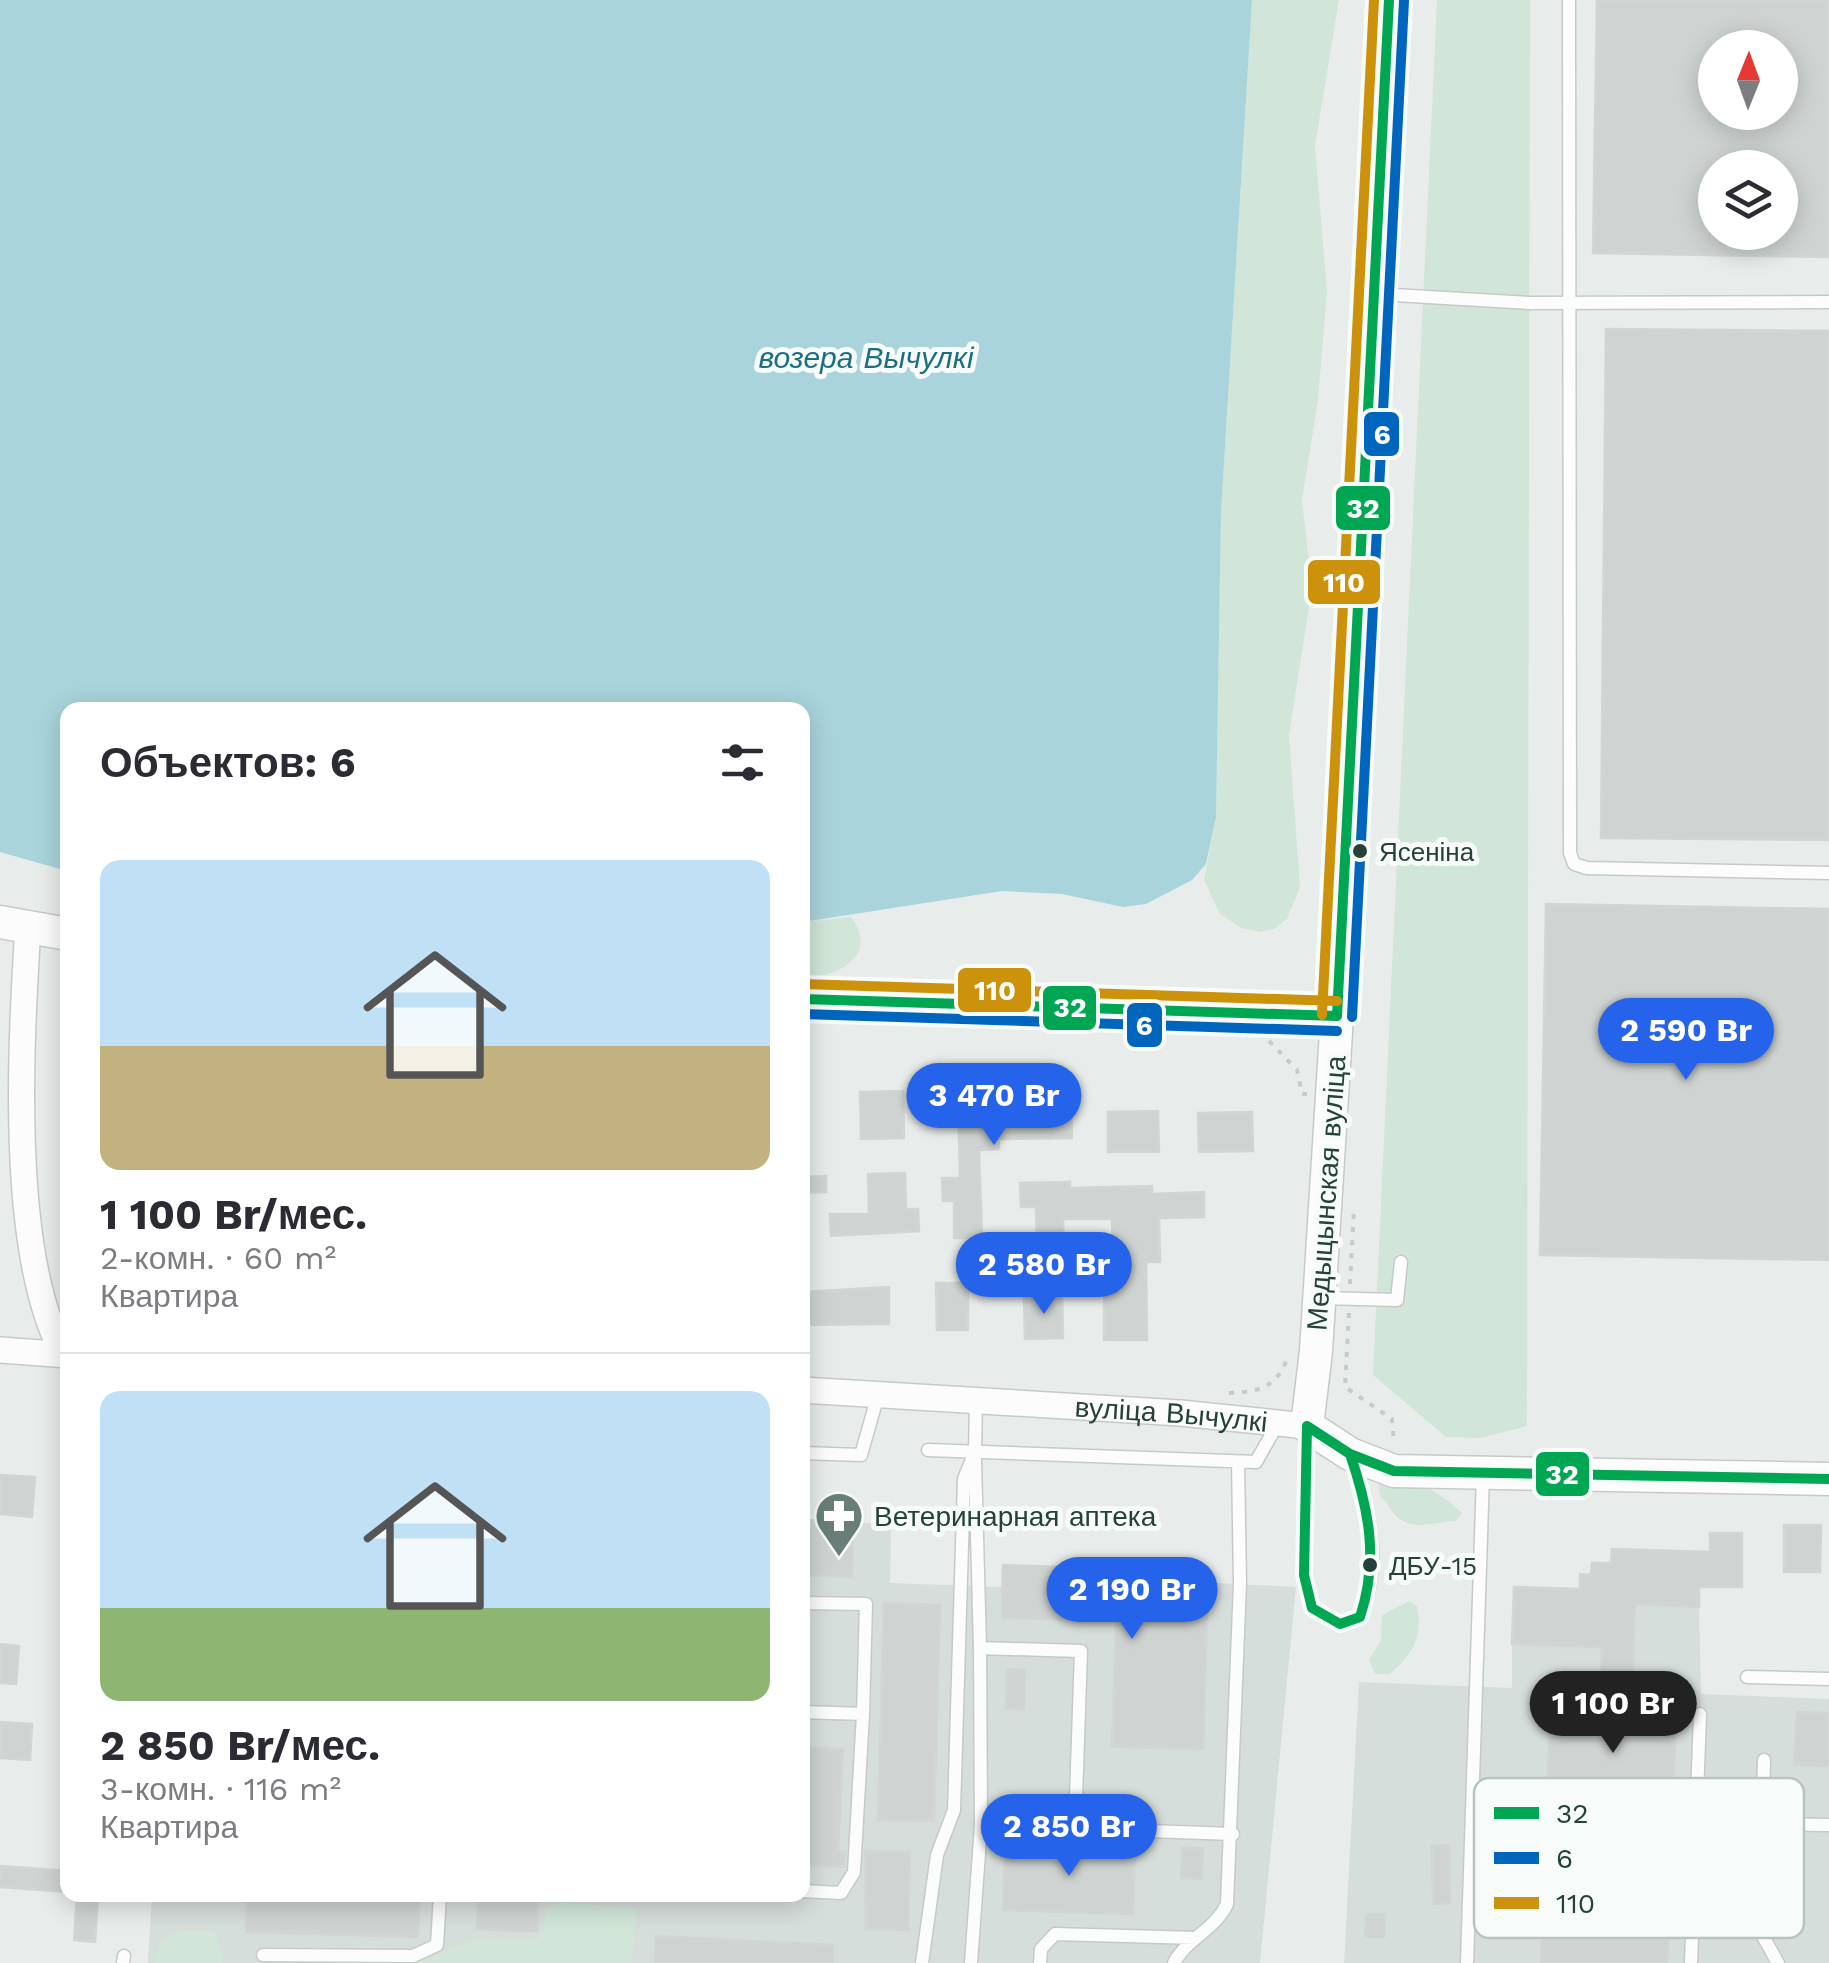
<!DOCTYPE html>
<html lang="ru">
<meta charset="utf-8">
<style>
:root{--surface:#fff;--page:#f2f2f3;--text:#2b2b33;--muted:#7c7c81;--line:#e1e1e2;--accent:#2563eb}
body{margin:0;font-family:"Work Sans",sans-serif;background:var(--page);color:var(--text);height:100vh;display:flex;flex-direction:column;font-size:38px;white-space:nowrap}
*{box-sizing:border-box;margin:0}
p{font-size:32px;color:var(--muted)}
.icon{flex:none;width:55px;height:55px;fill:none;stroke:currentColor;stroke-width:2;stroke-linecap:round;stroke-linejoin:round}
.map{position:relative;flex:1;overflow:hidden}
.drawer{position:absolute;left:60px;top:702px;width:750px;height:1200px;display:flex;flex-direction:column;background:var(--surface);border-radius:20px;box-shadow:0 5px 25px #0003}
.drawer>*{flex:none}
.needle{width:65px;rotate:1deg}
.tools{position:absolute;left:1698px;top:30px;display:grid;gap:20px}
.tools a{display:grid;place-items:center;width:100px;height:100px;border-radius:50%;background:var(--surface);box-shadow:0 5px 25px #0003;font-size:50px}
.price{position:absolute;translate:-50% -85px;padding:0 22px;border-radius:35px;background:var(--accent);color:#fff;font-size:32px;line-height:65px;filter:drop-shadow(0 2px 5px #0008)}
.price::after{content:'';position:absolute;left:50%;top:60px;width:30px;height:22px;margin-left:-15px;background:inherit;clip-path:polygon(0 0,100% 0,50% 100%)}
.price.selected{background:#222;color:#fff}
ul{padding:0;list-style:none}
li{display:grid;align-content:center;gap:20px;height:530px;padding:0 40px}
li+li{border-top:2px solid var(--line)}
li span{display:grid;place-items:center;height:310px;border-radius:20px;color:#555}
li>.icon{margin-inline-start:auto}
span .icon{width:180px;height:180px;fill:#fffc;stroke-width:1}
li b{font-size:42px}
h2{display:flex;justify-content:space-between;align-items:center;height:120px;padding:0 40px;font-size:42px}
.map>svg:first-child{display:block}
</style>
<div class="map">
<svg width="1829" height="1963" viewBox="0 0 1829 1963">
<rect width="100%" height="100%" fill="#e8edeb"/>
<!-- built -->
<path fill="#d6dedb" d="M803 1520 891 1524 890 1583 1002 1587 1003 1565 1163 1570V1580L1296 1587 1260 1963H148L152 1895H802Z
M1635 1604 1699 1607 1701 1694 1829 1699V1963H1344L1359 1682 1512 1688V1644L1602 1647Z"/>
<!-- green -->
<path fill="#d1e6d8" d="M1252 0H1339L1315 146 1327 291 1318 400 1302 500 1312 588 1289 735 1300 887 1287 919 1274 929 1260 932 1241 928 1220 914 1204 880 1216 817 1221 513Z
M1437 0H1530L1527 1426 1481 1438 1446 1437 1373 1375Z
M851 917C880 955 838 978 803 977V922Z
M1400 1481C1425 1483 1444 1496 1462 1513L1456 1521C1426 1523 1406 1534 1389 1507 1383 1497 1378 1498 1379 1485Z
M1409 1601 1417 1606C1423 1638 1413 1653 1390 1674H1375L1369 1660 1381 1640 1382 1615Z
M557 1902 637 1909 632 1963H417L477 1939 536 1940 542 1934 546 1908Z
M187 1930 211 1931 218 1940 223 1963H155C157 1941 168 1936 187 1930Z"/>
<!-- water -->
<path fill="#a9d4db" d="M0 0H1252L1221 513 1216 817 1206 864 1192 880 1146 904 1123 907 1062 894 1002 891 803 922 802 710H68L67 871 0 852Z"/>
<!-- building -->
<path fill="#cfd4d2" stroke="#d1d6d4" stroke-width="2.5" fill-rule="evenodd" d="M1597 0H1829V257L1593 253ZM1715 48H1780V112H1715ZM1715 168H1780V232H1715Z
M1606 329 1829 331V840L1601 838Z
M1546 904 1829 909V1260L1540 1255Z
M903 1091 904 1138 861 1139 860 1092Z
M998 1097V1105L1071 1104 1072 1138 999 1139V1149L979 1150 982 1238H954V1201H943L942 1178H960L958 1098Z
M1158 1111 1159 1152H1108V1112Z
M1252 1112 1253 1151 1199 1152 1198 1113Z
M905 1173 906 1209H918L919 1231 831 1236 830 1214H869L868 1174Z
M826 1176V1192L802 1193V1177Z
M1070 1182V1188L1152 1186V1194L1204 1192V1217L1159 1218 1160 1262H1146L1147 1340H1104V1293L1114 1292 1112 1219H1063L1064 1255 1037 1256 1036 1207H1021L1020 1183Z
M936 1283H968V1330H937Z
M889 1287V1324L802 1325V1292Z
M1062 1294 1063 1338 1025 1339 1024 1295Z
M0 1475 35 1477 32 1517 0 1514Z
M802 1520 853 1522 852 1577 802 1575Z
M1784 1525H1821L1820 1572H1784Z
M1710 1533H1742V1587H1699V1607L1635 1604 1632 1693 1677 1694 1667 1963H1541L1551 1690 1601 1692 1602 1647 1512 1644 1514 1587 1580 1589V1574L1591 1575 1592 1563H1611L1612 1549 1710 1552Z
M1003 1565 1163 1570V1580L1208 1581 1203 1749 1112 1747 1116 1621 1002 1618Z
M884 1603 940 1605 934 1821 878 1820Z
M0 1644 19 1646 16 1684 0 1683Z
M1007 1669 1025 1670 1024 1709 1006 1708Z
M1797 1712 1829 1713V1766L1794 1765Z
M0 1722 32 1724 30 1760 0 1758Z
M802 1747 843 1749 838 1851H845L844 1867 802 1865Z
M1005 1845 1135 1848 1133 1914 1003 1910Z
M1449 1845 1450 1903 1433 1904 1432 1846Z
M1182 1848H1203L1202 1879 1181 1878Z
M865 1851 910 1852 908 1930 866 1929Z
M0 1866 68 1871V1892L0 1887Z
M77 1895H98L95 1942 74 1940Z
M247 1895H420L418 1937 246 1932Z
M478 1895 538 1898 537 1932 477 1929Z
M1366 1914H1385L1384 1937H1365Z
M656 1936 833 1945V1963H655Z"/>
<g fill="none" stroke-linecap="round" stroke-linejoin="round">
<!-- service casing -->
<g stroke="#c5cac8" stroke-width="15">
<path id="service" d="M1569 0 1570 853 1574 864 1587 868 1829 873
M1377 294 1529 303 1829 302
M1322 1298 1397 1300 1401 1262
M1307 1429 1304 1575 1312 1608 1340 1624 1360 1617C1382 1565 1371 1513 1353 1461
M928 1450 1256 1462 1278 1423
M802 1453 861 1455 878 1395
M975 1460 980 1648 1081 1651 1075 1827
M802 1603 866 1604 863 1714 802 1712
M1747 1677 1829 1679
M1764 1760 1760 1931 1778 1963
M1761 1824 1829 1825
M981 1825 1233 1834
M802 1891 841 1893 854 1872 863 1714
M263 1955 413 1956 437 1945 440 1895
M123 1963 124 1956
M922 1963 937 1855 954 1810 964 1479 975 1452 976 1401
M971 1963 981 1825 980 1648
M1040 1963 1041 1949 1055 1934 1196 1938
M1174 1963C1187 1938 1215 1930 1227 1904L1240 1583 1238 1462
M1467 1963 1483 1475
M1691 1963 1700 1714"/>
</g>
<!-- minor casing -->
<g stroke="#c5cac8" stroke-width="28">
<g id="minor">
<path d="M28 926C21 1042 8 1253 64 1355"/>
<path d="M0 1350 68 1355"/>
<path id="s1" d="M802 1390 1180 1413 1307 1426"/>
</g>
</g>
<!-- tertiary casing -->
<g stroke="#c5cac8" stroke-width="35">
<path id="tertiary" d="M1389 0 1337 1016 1316 1351 1307 1426 1350 1454 1394 1471 1829 1479
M0 922 68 934
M802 999 1337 1016"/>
</g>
<!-- path -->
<path stroke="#c3ccca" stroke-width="4" stroke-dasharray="5 8" stroke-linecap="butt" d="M1269 1041 1297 1070 1302 1094H1307
M1350 1284 1354 1208
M1349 1313 1345 1387 1392 1419 1394 1443
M1229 1393C1258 1392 1276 1388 1287 1359"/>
<!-- service -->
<use href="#service" stroke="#fcfcfc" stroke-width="12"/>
<!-- minor -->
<use href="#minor" stroke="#fcfcfc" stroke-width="25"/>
<!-- tertiary -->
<use href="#tertiary" stroke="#fcfcfc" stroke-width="32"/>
<!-- bus-1 casing -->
<g stroke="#f7fbf9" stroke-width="18">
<path id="bus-1" d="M802 999 1337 1016
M1337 1016 1389 0
M1307 1426 1350 1454 1394 1471 1829 1479
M1307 1426 1304 1575 1312 1608 1340 1624 1360 1617C1379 1560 1369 1509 1350 1454"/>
</g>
<!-- bus-2 casing -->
<g stroke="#f7fbf9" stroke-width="18">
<path id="bus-2" d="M802 1014 1337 1031
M1352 1017 1404 1"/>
</g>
<!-- bus-3 casing -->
<g stroke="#f7fbf9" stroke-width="18">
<path id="bus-3" d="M802 984 1337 1001
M1322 1015 1374 0"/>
</g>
<!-- bus-1 -->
<use href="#bus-1" stroke="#00a651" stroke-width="10"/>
<!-- bus-2 -->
<use href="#bus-2" stroke="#0065bd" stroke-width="10"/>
<!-- bus-3 -->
<use href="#bus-3" stroke="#cd920c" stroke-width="10"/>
</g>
<!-- icons -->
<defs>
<g id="pharmacy-pin" transform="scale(2.5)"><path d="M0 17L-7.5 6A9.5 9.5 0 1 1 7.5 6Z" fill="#697e78" stroke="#f7fbf9"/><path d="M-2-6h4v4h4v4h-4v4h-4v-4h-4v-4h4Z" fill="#fff"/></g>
</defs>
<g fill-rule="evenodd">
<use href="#pharmacy-pin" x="839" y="1516"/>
</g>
<!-- markers -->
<g fill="#24423a" stroke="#f7fbf9" stroke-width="4">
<circle cx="1360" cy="851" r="9"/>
<circle cx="1370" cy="1565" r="9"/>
</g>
<g text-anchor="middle" stroke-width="10" stroke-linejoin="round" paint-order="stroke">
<!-- bus labels -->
<g font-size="26" fill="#24423a" stroke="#f7fbf9" text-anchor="start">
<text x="1379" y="861">Ясеніна</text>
<text x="1389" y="1575">ДБУ-15</text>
</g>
<!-- street labels -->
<g font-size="28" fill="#24423a" stroke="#f7fbf9">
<text transform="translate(1326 1193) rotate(-86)" y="10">Медыцынская вуліца</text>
<text dy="10" stroke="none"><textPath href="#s1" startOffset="370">вуліца Вычулкі</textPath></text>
</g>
<!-- poi labels -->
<g font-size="28" fill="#24423a" stroke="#f7fbf9" text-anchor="start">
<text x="874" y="1526">Ветеринарная аптека</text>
</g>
<!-- water labels -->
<g font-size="30" font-style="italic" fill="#1c6f80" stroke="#f7fbf9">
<text x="866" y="368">возера Вычулкі</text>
</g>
</g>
<!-- legend -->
<rect x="1474" y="1778" width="330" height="160" rx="15" fill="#f7fbf9" stroke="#b8c4c0" stroke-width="2.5"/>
<rect x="1494" y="1807" width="45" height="12" fill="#00a651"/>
<rect x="1494" y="1852" width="45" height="12" fill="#0065bd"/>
<rect x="1494" y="1897" width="45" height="12" fill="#cd920c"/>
<g font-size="28" fill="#24423a">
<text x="1556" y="1823">32</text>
<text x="1556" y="1868">6</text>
<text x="1556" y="1913">110</text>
</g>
<g stroke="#f7fbf9" stroke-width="4">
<rect x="1362" y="410" width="39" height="48" rx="10" fill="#0065bd"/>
<rect x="1334" y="484" width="58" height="48" rx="10" fill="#00a651"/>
<rect x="1306" y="558" width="76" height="48" rx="10" fill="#cd920c"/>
<rect x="956" y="966" width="77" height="48" rx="10" fill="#cd920c"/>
<rect x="1041" y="984" width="57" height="48" rx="10" fill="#00a651"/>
<rect x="1125" y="1001" width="39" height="48" rx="10" fill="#0065bd"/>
<rect x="1534" y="1450" width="57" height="48" rx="10" fill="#00a651"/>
</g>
<g font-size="28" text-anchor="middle" font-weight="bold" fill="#fff">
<text x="1382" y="444">6</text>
<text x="1363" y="518">32</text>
<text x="1344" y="592">110</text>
<text x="995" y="1000">110</text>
<text x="1070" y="1017">32</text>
<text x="1144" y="1035">6</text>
<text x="1562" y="1484">32</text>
</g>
</svg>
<div class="tools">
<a><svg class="needle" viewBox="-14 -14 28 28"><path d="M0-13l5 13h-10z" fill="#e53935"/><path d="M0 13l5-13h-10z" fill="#7c7c81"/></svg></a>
<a><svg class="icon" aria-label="layers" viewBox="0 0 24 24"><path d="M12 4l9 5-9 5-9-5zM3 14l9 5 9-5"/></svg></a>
</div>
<b class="price" style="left:1686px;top:1083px">2 590 Br</b>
<b class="price" style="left:994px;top:1148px">3 470 Br</b>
<b class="price" style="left:1044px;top:1317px">2 580 Br</b>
<b class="price" style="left:1132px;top:1642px">2 190 Br</b>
<b class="price selected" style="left:1613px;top:1756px">1 100 Br</b>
<b class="price" style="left:1069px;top:1879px">2 850 Br</b>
<section class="drawer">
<h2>Объектов: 6<svg class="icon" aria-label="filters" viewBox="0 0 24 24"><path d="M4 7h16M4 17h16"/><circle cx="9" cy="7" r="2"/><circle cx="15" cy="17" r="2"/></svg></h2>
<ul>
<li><span style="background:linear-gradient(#bfe0f5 60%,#c2b280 0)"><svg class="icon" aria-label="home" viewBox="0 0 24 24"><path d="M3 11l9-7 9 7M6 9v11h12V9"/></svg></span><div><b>1 100 Br/мес.</b><p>2-комн. · 60 m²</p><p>Квартира</p></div></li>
<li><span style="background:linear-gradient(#bfe0f5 70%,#8fb573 0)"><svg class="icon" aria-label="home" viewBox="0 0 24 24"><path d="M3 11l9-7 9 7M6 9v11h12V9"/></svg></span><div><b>2 850 Br/мес.</b><p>3-комн. · 116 m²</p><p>Квартира</p></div></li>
</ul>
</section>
</div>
